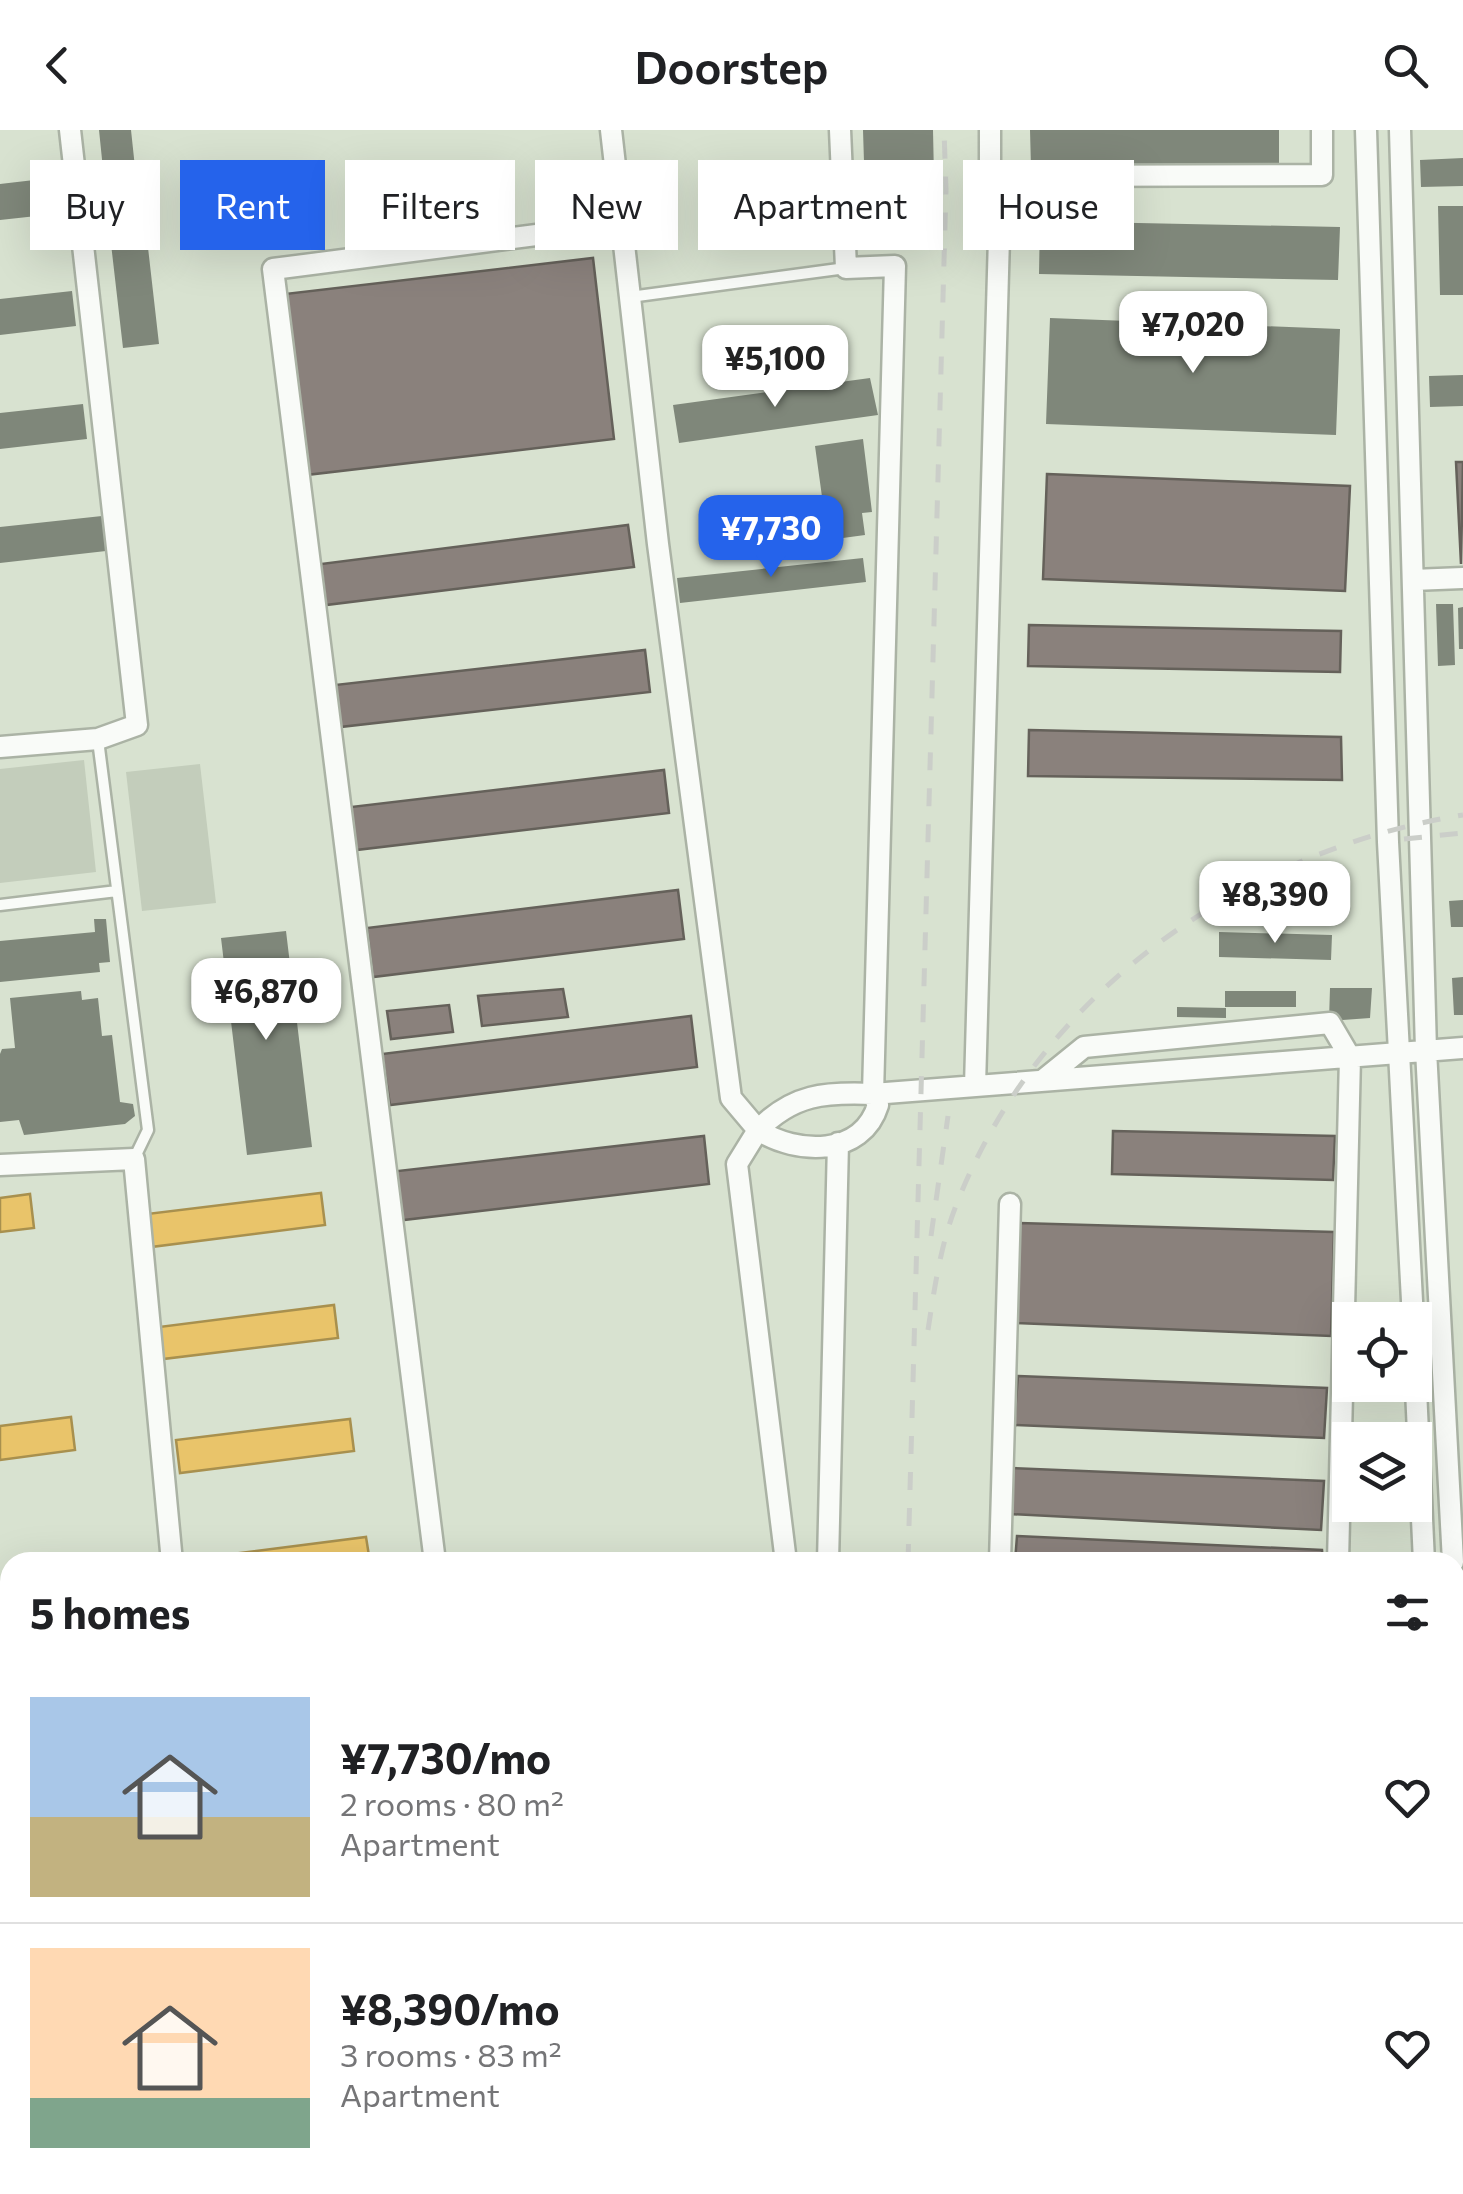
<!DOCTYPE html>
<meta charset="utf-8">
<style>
:root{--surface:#fff;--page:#f2f2f2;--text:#202124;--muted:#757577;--line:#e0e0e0;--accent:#2563eb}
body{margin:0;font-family:Commissioner,sans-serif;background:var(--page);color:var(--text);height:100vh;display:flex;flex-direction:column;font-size:38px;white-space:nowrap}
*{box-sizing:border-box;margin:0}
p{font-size:32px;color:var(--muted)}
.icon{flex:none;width:55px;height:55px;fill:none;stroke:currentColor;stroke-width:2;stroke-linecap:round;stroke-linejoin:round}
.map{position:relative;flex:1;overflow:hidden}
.panel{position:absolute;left:0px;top:1422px;width:1465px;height:642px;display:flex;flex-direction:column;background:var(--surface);border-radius:30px 30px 0 0;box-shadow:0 10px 40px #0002}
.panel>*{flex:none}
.banner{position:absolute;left:30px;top:30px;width:1405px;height:90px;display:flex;gap:20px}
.fabs{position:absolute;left:1332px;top:1172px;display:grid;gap:20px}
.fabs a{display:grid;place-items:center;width:100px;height:100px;border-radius:0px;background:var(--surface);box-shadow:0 10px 40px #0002;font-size:50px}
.price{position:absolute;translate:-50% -85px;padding:0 22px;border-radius:20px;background:#fff;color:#222;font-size:32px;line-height:65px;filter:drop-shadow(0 2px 5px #0008)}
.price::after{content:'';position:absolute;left:50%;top:60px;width:30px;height:22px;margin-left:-15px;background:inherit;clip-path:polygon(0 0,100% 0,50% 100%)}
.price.on{background:var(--accent);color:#fff}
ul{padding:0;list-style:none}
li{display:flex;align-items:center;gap:30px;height:250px;padding:0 30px}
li+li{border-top:2px solid var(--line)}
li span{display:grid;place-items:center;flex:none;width:280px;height:200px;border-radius:0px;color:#555}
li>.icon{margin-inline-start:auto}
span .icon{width:120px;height:120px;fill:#fffc;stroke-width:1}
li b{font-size:42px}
h2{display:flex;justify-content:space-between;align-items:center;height:120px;padding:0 30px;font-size:42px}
.chip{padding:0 35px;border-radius:0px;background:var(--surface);box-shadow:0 10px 40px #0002;font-size:35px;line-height:90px}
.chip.on{background:var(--accent);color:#fff}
header{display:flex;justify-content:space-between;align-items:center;height:130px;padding:0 30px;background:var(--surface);font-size:45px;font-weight:600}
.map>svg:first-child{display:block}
</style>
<header><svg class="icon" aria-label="back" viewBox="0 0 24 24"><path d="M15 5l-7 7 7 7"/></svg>Doorstep<svg class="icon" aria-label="search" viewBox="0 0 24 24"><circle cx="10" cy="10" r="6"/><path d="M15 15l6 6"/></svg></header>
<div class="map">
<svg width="1463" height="2064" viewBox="0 0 1463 2064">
<rect width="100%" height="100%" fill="#d8e2d0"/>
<!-- green -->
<path fill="#c3cdbb" d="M84 630 96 742 0 753V639Z
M200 634 216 773 142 781 126 642Z"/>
<!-- homes -->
<path fill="#e9c46a" stroke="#a8904e" stroke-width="2.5" d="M321 1063 325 1095 151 1117 147 1084Z
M30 1064 34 1098 0 1102V1068Z
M334 1175 338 1208 163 1229 159 1197Z
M71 1287 75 1320 0 1330V1296Z
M350 1289 354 1321 180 1343 176 1310Z
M366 1407 370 1432H193L192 1429Z
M10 1516V1550L0 1552V1518Z
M10 1781V1965H0V1796Z"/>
<!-- industry -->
<path fill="#8a817c" stroke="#65615a" stroke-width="2.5" d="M593 128 614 309 306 345 285 164Z
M1456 332H1463L1461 434Z
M1047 344 1350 356 1345 461 1043 449Z
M628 395 634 437 326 475 321 434Z
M1029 495 1341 501 1340 542 1028 536Z
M645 520 650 562 340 597 335 555Z
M1029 600 1341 607 1342 650 1028 646Z
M664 640 669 683 356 720 351 677Z
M678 760 684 809 373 847 367 798Z
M563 859 568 887 482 896 478 866Z
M449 875 453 902 391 909 387 881Z
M691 886 697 937 390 975 382 924Z
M1113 1001 1335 1006 1333 1050 1112 1044Z
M704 1006 709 1054 395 1091 389 1042Z
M1019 1093 1334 1102 1331 1206 1016 1193Z
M1018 1246 1327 1258 1324 1308 1014 1295Z
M1011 1338 1324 1351 1321 1400 1009 1384Z
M1017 1406 1322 1420 1323 1432H1015Z
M529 2055H805L804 2064Z"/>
<!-- building -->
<path fill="#7f877a" d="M99 0H131L139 75 107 78Z
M863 0H933L935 95 866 96Z
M1030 0H1279V35L1031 38Z
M1463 28V56L1421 57 1420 30Z
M60 47 64 83 0 90V54Z
M1438 76H1463V165H1440Z
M1040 91 1340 97 1338 150 1039 144Z
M146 100 159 214 123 218 110 105Z
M72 161 76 196 0 205V169Z
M1050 188 1340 199 1336 305 1046 294Z
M1463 245V276L1430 277 1429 246Z
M870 248 878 285 679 313 673 275Z
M83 274 87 309 0 319V283Z
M863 309 872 382 862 383 865 405 828 410 815 316Z
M102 386 106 421 0 433V397Z
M863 428 866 452 680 473 677 448Z
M1436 474H1453L1455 535 1438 536Z
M1463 477V519H1459L1458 478Z
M1463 770V797H1451L1449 771Z
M94 789H106L110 832 99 833 100 842 0 852V811L95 802Z
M286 801 312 1017 247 1025 221 808Z
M1219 802 1332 805 1331 830 1219 827Z
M1463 847V885H1454L1452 848Z
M1330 858H1372L1370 888 1329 891Z
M81 861 82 870 98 868 102 906 112 905 120 972 133 974 135 986 125 994 24 1005 19 990 0 992V924L2 919 15 918 10 868Z
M1225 861H1296V877H1225Z
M1177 877 1226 878V888L1177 887Z"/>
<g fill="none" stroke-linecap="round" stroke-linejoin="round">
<!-- service casing -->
<g stroke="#abb3a5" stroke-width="15">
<path id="service" d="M630 167 846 138
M98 610 148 1000 134 1029
M0 775 117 761"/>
</g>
<!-- minor casing -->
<g stroke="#abb3a5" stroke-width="25">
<path id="minor" d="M611 0 658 414 731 968 758 1000 737 1034 786 1432
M840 0 846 138 895 136 873 964 878 975C862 1027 797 1025 758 1000 793 964 825 962 873 964L1463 918
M990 0V46L1322 45V0
M1366 0 1388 712 1413 1190
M1400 0 1426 920 1453 1432
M1413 450 1463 448
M0 617 98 609 137 595 70 0
M1042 951 1084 917 1330 893 1350 927 1338 1432
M975 956 1000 72
M0 1035 134 1029 172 1432
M1415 1238 1424 1432
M435 1432 273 139 622 94
M828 1432 838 1013
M1000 1432 1010 1074
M1455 1476V1576
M0 1697 10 1696
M0 1721 5 1736 0 1743
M0 2037 10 2038
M145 2055 217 2064
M277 2064V2055
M381 2064V2055
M412 2064V2055
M811 2064V2055
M1410 2064 1411 2055
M1445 2064V2055"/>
</g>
<!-- service -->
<use href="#service" stroke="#f9fbf8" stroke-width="10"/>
<!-- minor -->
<use href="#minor" stroke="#f9fbf8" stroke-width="20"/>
<!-- rail -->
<path stroke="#cbcec9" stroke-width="5" stroke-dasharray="18 18" stroke-linecap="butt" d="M1404 709 1463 703
M931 1106 948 986
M928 1200C935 1155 941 1111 959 1068 1043 860 1245 720 1463 685
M908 1432 946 59 944 0
M889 2064V2055"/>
</g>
</svg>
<div class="fabs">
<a><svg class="icon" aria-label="locate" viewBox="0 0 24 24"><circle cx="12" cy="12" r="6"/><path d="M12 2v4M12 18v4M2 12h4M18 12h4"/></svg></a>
<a><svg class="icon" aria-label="layers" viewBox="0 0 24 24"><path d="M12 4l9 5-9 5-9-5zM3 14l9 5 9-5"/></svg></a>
</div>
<b class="price" style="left:1193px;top:246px">¥7,020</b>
<b class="price" style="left:775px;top:280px">¥5,100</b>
<b class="price on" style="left:771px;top:450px">¥7,730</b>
<b class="price" style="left:1275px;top:816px">¥8,390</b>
<b class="price" style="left:266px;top:913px">¥6,870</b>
<div class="banner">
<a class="chip">Buy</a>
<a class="chip on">Rent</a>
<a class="chip">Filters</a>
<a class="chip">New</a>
<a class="chip">Apartment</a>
<a class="chip">House</a>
</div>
<section class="panel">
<h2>5 homes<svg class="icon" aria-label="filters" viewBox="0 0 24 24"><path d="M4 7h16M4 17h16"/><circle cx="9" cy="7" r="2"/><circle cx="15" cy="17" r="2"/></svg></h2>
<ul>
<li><span style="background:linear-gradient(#a9c7e8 60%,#c2b280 0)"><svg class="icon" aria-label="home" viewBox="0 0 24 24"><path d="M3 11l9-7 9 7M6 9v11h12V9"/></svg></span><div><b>¥7,730/mo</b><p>2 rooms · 80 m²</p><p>Apartment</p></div><svg class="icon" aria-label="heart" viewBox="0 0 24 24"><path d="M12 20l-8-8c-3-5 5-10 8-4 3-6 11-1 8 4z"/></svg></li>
<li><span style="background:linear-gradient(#ffd9b3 75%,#7fa58c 0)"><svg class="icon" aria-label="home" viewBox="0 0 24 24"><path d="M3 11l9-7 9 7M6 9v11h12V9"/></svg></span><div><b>¥8,390/mo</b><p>3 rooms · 83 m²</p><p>Apartment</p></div><svg class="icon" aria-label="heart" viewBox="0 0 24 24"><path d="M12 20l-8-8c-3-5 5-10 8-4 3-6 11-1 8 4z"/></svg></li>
</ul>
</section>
</div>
